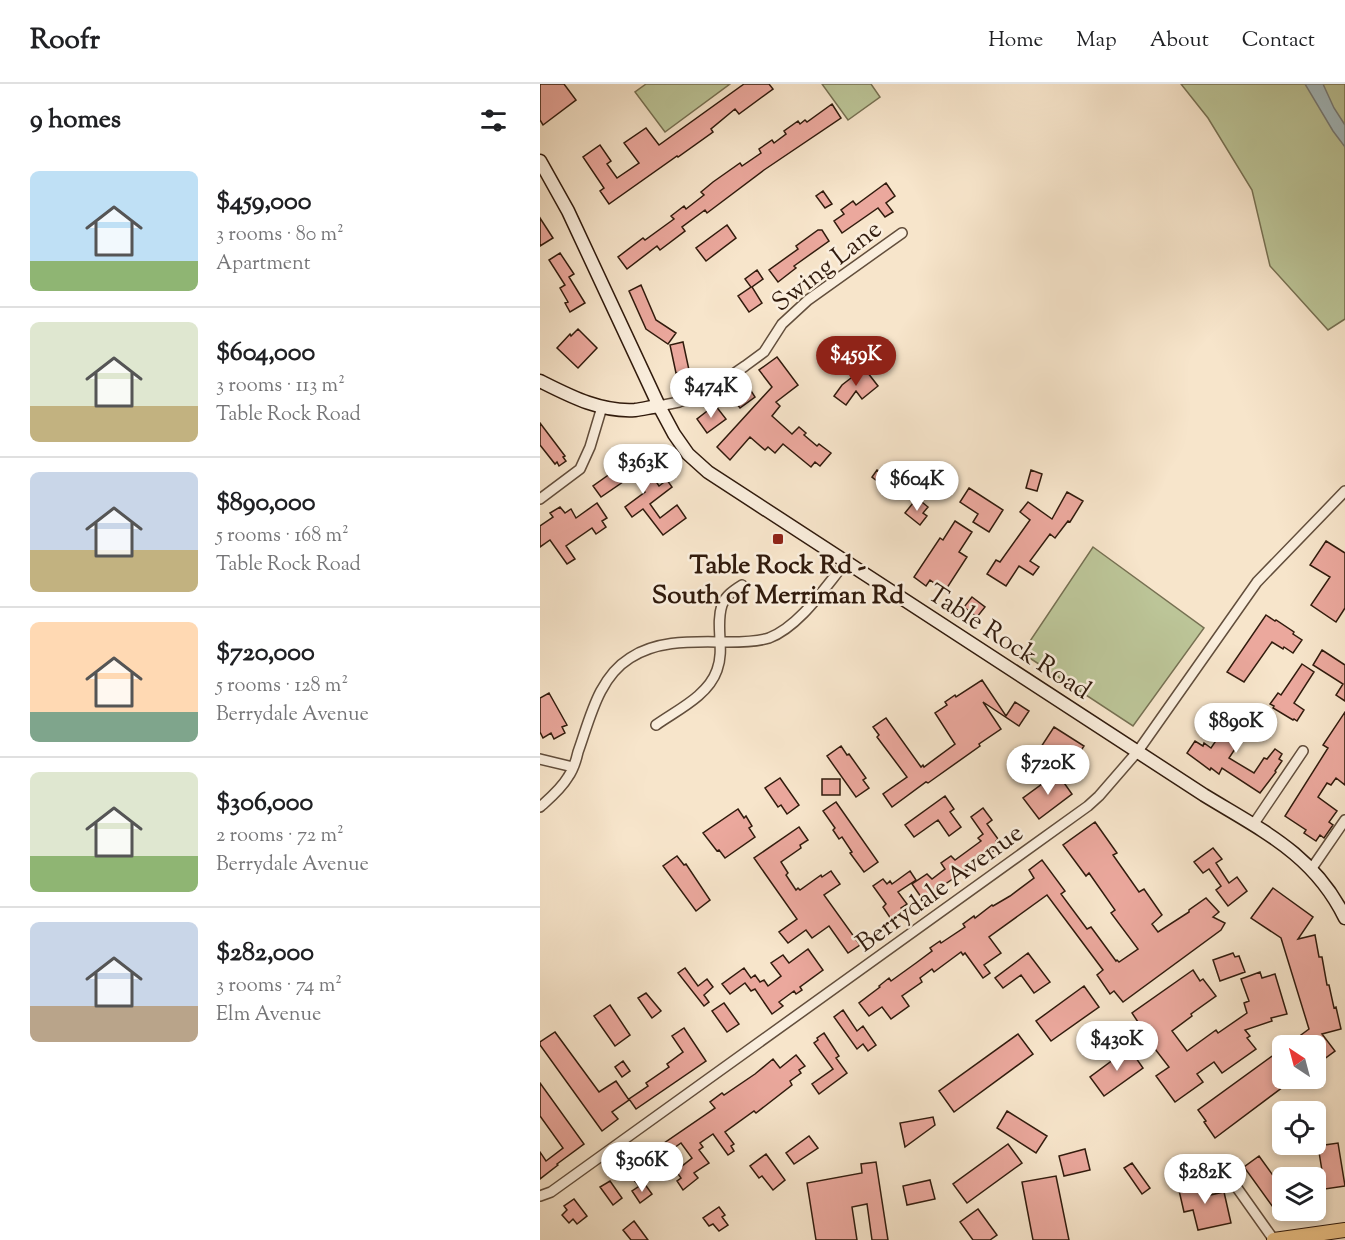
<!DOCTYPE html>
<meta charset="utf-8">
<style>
:root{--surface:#fff;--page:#f6f6f6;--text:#202124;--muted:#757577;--line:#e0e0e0;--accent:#8f2418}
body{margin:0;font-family:"Sorts Mill Goudy",serif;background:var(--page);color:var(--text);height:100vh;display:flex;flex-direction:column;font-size:22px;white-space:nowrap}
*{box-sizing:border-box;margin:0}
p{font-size:20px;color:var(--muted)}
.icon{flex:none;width:33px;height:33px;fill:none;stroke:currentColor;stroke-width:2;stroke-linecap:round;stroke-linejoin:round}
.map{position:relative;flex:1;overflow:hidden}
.sheet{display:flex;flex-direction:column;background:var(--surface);width:540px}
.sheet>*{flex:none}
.needle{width:39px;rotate:324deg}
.tools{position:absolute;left:732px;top:951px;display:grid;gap:12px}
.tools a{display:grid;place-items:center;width:54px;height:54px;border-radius:9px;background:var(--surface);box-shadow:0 3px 9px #0003;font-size:30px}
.price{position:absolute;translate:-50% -51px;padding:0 14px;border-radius:21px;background:#fff;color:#222;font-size:20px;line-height:39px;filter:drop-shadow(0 2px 3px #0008)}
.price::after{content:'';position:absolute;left:50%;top:36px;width:18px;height:14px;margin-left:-9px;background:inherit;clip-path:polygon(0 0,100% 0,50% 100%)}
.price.on{background:var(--accent);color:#fff}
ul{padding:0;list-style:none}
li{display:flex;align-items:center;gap:18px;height:150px;padding:0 30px}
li+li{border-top:2px solid var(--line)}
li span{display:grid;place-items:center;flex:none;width:168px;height:120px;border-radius:9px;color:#555}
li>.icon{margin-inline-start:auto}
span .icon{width:72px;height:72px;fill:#fffc;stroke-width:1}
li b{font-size:26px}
h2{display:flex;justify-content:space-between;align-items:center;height:72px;padding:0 30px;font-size:26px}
header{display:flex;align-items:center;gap:36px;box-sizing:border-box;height:84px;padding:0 30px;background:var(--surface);border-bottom:2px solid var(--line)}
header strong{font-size:28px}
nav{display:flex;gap:33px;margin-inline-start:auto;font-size:21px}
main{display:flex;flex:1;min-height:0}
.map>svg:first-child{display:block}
</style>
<header>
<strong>Roofr</strong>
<nav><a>Home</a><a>Map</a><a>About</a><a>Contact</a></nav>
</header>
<main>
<section class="sheet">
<h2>9 homes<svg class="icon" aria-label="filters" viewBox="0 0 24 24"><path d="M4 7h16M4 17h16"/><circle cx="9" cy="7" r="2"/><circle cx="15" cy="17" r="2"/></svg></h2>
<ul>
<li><span style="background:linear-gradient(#bfe0f5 75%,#8fb573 0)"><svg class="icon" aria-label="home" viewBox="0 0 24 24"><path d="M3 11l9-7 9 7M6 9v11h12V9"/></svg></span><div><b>$459,000</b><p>3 rooms · 80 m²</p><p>Apartment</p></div></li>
<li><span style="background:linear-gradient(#dfe7d0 70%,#c2b280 0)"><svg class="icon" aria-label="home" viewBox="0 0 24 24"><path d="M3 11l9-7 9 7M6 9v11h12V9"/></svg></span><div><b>$604,000</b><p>3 rooms · 113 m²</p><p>Table Rock Road</p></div></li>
<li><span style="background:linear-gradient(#c9d6e8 65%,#c2b280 0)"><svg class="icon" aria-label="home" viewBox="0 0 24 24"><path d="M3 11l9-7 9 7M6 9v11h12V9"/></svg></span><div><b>$890,000</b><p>5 rooms · 168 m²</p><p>Table Rock Road</p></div></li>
<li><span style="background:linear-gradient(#ffd9b3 75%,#7fa58c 0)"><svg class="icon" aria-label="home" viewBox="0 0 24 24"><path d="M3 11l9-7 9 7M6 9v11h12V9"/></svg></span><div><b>$720,000</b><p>5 rooms · 128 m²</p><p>Berrydale Avenue</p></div></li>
<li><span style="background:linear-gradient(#dfe7d0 70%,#8fb573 0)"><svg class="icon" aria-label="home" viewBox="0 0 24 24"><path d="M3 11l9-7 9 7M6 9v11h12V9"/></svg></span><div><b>$306,000</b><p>2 rooms · 72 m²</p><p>Berrydale Avenue</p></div></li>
<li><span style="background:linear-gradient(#c9d6e8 70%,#b9a48a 0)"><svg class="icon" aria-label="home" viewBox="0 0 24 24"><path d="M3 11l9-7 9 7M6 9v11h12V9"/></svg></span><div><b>$282,000</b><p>3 rooms · 74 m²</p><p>Elm Avenue</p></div></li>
</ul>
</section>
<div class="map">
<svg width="805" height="1156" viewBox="0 0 805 1156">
<rect width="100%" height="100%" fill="#f7e5cb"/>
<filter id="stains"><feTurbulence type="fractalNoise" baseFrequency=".00333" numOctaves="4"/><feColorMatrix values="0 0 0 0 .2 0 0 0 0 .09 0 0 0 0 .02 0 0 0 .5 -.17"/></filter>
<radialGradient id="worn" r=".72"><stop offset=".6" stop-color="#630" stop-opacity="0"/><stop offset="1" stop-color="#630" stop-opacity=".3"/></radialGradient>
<!-- green -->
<path fill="#bcc598" stroke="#767052" stroke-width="1.5" d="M106 0H190L125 48 95 8Z
M282 0H331L340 13 308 36Z
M641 0H805V235L788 246 730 182 712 106 668 34Z
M553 463 664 544 593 642 482 569Z"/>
<!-- water -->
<path fill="#a3bcc2" stroke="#757c7a" stroke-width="1.5" d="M765 0H783L794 24 805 41V63L793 47Z"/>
<!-- building -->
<path fill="#eba89d" stroke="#311b0d" stroke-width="1.5" d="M0 0H24L36 16 3 41 0 36Z
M204 0H229L233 5 199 30 195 25 171 45 173 48 138 73 137 72 69 120 60 107 64 104 43 73 60 61 71 77 67 80 77 94 99 79 84 59 106 44 119 61Z
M292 20 301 34 224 86 167 129 165 126 142 143 145 147 120 166 117 162 87 185 78 173 103 154 105 156 134 135 131 132 144 122 146 125 164 111 161 108 173 98 200 79 202 82 221 69 219 65 232 56 234 59 246 50 244 47 258 37 260 40 265 36 267 38Z
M346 99 355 112 346 119 353 128 345 133 338 124 302 149 294 137 304 130 301 126 313 117 316 121Z
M283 107 292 120 285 124 276 112Z
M0 134 13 154 0 162Z
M187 141 196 154 166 177 156 164Z
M278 146H282L289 157 254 182 256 184 238 198 229 186 258 165 256 162Z
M20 169 34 190 29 193 45 219 30 228 25 219 28 218 20 204 25 201 9 176Z
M217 186 223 195 212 203 222 219 209 228 198 212 211 203 205 195Z
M101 201 116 236 136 249 128 260 106 245 89 207Z
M38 245 57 264 38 284 17 264 30 250 31 252Z
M143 258 149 286 136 289 130 261Z
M237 273 258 301 236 318 240 322 232 332 252 350 259 343 266 349 264 351 277 362 279 360 291 369 280 382 275 378 271 383 243 360 235 369 228 363 225 366 210 353 190 376 177 363 232 303 219 286Z
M324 284 338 302 322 315 316 307 306 321 294 312 302 301Z
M201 301 204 305 208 302 215 313 200 324 189 309Z
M175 321 186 335 167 349 157 335Z
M0 339 25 372 23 373 26 377 19 382 17 378 15 380 0 361Z
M95 374 113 398 115 396 119 402 127 396 132 403 110 420 120 434 137 421 146 434 123 451 103 425 92 433 85 423 105 408 94 392 87 397 86 396 61 413 53 402 74 387 75 389Z
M346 385 356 393 347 405 332 393 337 386 342 389Z
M491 386 502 390 497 407 486 404Z
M375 395 385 403 374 417 364 409Z
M429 404 463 426 449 448 433 438 438 430 420 418Z
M527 408 543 417 530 438 528 437 515 454 510 450 490 477 499 483 493 491 479 482 466 502 447 490 456 476 460 478 490 436 480 428 488 418 512 435Z
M377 414 388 423 383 429 387 432 380 441 365 429Z
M57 419 67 434 62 437 66 443 56 450 52 444 26 462 35 475 27 480 10 456 0 463V442L13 433 10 429 20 423 25 429 31 425 36 434Z
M415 437 432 448 419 468 427 473 405 507 390 496 386 502 374 493 400 454 403 456Z
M786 457 805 469V524L796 538 771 521 790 493 770 481Z
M432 513 445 523 437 533 424 523Z
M726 531 735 537 736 536 754 548 753 550 762 556 753 569 744 563 743 565 732 558 704 598 687 588Z
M782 566 805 581V617L796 611 803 600 773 581Z
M762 580 774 588 754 619 764 626 757 637 754 635 753 636 733 624 734 622 730 620 738 609 741 611Z
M442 596 466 632 475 618 489 627 479 642 443 618 461 645 439 660 440 662 388 699 386 698 352 723 343 710 367 693 337 653 339 651 333 643 346 634 381 683 383 681 384 683 415 660 395 629 407 621 405 618 415 611 416 613Z
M9 609 27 641 22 643 25 649 14 655 11 649 3 654 0 648V614Z
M699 623 716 633 689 674 714 689 724 674 727 675 735 665 742 670 739 675 742 677 735 687 736 688 720 709 682 684 679 690 671 684 670 686 647 669 655 657 663 662 664 659 671 664Z
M805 628V701L796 694 791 701 787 699 778 713 797 727 789 738 793 741 784 754 780 751 776 757 764 749 766 746 745 732 788 664 783 661Z
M514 643 544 662 534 677 523 670 518 678 499 666Z
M301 662 307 671 309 670 326 694 323 696 329 704 316 713 287 672Z
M517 689 532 710 499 735 483 714Z
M240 694 259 721 247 730 241 721 238 723 225 704Z
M282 695H300V711H282Z
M405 712 414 725 410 728 421 743 409 752 398 736 374 753 365 741Z
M296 718 338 778 324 788 310 769 312 768 302 753 299 755 293 746 295 744 283 727Z
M443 724 452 736 447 740 458 755 456 757 460 762 427 787 426 786 398 805 400 807 387 816 384 810 381 813 372 800 387 790 392 795 405 785 401 779 411 772 415 776 441 757 438 754 443 750 431 733Z
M198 725 204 734 206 732 212 742 209 744 215 753 185 774 179 766 177 767 163 749Z
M555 738 577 769 573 771 599 808 604 805 622 831 612 840 618 848 649 828V826L666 814 679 828 673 833 685 839 681 846 583 918 574 907 570 910 557 891 563 886 507 811 449 853 461 869 444 881 450 889 443 894 425 869 423 871 421 868 394 888 392 885 380 894 382 898 362 912 369 922 351 935 342 923 329 932 319 919 340 903 339 902 349 894 351 897 376 879 392 867 390 864 400 857 401 859 425 843 423 840 434 832 435 834 452 821 453 822 470 812 494 794 489 786 502 776 525 807 521 810 547 845 551 843 576 877 577 876 579 878 598 865 571 829 575 826 549 789 546 792 523 761Z
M259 743 268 756 260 761 261 764 241 778 248 789 246 791 256 806 258 804 260 806 281 791 282 793 291 787 300 800 284 811 320 861 308 869 289 842 272 854 266 846 248 859 239 848 257 835 214 774Z
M673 764 682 775 676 779 689 799 697 793 707 807 688 822 676 806 681 802 669 785 663 789 654 778Z
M137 772 144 781 146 780 170 816 156 827 123 782Z
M370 787 376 796 358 808 367 820 361 824 365 830 353 838 343 823 346 820 333 802 343 795 347 800 350 797 352 800Z
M733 804 773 833 758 855 775 851 779 873H782L787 901H789L794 924 796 923 801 945 782 950 795 967 776 981V962H746L769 945 741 854 711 834Z
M268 865 283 886 260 903 262 906 256 910 254 907 239 918 243 922 232 930 215 905 211 907 205 899 190 910 182 900 204 884 211 894 215 891 220 898 224 896 228 902 241 892 231 879 243 871 249 879Z
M488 869 510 898 494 909 481 891 463 904 455 894Z
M693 869 695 873 699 872 705 888 680 897 673 876Z
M145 884 158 902 167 895 173 903 164 911 169 918 164 922 138 889Z
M653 886 660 897 663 895 676 912 651 930 652 932 632 947 647 967 676 946 678 949 707 929 704 919 709 917 701 895 720 888 722 894 735 890 747 930 731 934 732 937 705 946 710 952 707 954 716 965 682 989 674 978 657 990 663 998 635 1018 616 992 629 983 598 943 600 941 592 929Z
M544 902 559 923 511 957 496 937Z
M106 909 121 927 112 934 98 914Z
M184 919 199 940 187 948 172 927Z
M70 921 90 951 75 962 54 932Z
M303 926 317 947 323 942 336 961 328 967 323 960 317 965 294 933Z
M144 944 166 977 96 1025 89 1015 108 1002 106 999 129 983 127 980 143 968 132 952Z
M15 948 59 1008 76 997 89 1016 72 1028 78 1035 62 1047 0 961V958Z
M284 949 299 972 296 974 307 989 279 1010 272 1000 293 985 274 959 278 956 277 954Z
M478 950 493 970 414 1028 399 1007Z
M589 964 603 984 564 1012 550 993Z
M735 970 742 981V994H755L675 1054 664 1038 666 1037 658 1026Z
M256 971 265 982 259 986 261 989 250 997 252 1001 216 1029 214 1027 185 1048 194 1060 191 1062 194 1067 188 1071 173 1050 160 1059 163 1063 159 1066 169 1079 154 1089 158 1094 143 1106 137 1097 141 1094 136 1087 152 1074 141 1059 120 1074 114 1066 175 1024 170 1018 182 1009 184 1011 215 990 233 975 240 984Z
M83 977 90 987 82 993 75 983Z
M0 999 44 1060 17 1080 18 1081 0 1095V1068L6 1077 23 1064 0 1032Z
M467 1027 507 1052 496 1069 457 1044Z
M393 1033 395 1041 365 1063 360 1039Z
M269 1052 278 1064 254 1080 246 1069Z
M798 1059 805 1102 785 1105 778 1062Z
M468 1060 482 1079 427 1119 413 1100Z
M545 1065 550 1086 524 1092 519 1072Z
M226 1070 245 1096 233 1106 222 1092 219 1094 210 1082Z
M719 1072 742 1104V1127L738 1130 704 1083Z
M98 1073 112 1091 98 1101 93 1095 96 1093 87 1081Z
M336 1078 348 1156H332L327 1120 312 1123 317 1156H276L267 1099 322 1089 321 1080Z
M592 1079 610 1104 602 1110 584 1084Z
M516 1092 529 1156H493L482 1098Z
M666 1095 670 1111 684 1108 691 1139 658 1146 653 1126 644 1128 638 1102Z
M390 1096 395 1115 367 1121 363 1102Z
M70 1097 82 1114 73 1121 60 1103Z
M104 1099 112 1110 100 1119 92 1107Z
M34 1115 47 1132 37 1140 33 1135 29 1139 22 1131 27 1126 24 1122Z
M179 1123 185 1131 182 1133 188 1141 179 1147 173 1140 169 1142 163 1134Z
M438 1125 457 1151 450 1156H433L420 1138Z
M94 1137 108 1156H91L83 1146Z"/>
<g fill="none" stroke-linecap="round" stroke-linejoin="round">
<!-- street casing -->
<g stroke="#624e3c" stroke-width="12">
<path id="street" d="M119 322 139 318 154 312 179 300 205 282 224 268 242 240 268 216 362 149
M0 415 40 385 50 363 62 323
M116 641C137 626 168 612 177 586 185 565 175 542 182 521 185 512 194 506 202 501
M0 675 33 683
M0 723C10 714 21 705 28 693 33 686 36 677 38 668 50 635 58 594 90 574 119 555 155 558 188 558 200 558 216 558 229 554 260 542 285 503 306 478
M713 741 763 667
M772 784 805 736
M678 1077 734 1156
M0 1112 11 1108 548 722 559 712 598 667 717 498 805 407"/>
</g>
<!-- secondary casing -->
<g stroke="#311b0d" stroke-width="15">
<path id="secondary" d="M0 77 28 127 119 322 134 350 148 370 168 388 664 711C721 746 774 770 805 834
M0 297C30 312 60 328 95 326 103 325 111 323 119 322"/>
</g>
<!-- primary casing -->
<g stroke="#311b0d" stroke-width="16">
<path id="primary" d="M734 1156 805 1146"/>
</g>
<!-- street -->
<use href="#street" stroke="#faeedd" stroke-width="9"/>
<!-- secondary -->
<use href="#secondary" stroke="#faeedd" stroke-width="12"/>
<!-- primary -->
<use href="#primary" stroke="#ecc286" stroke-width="14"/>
</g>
<!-- markers -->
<rect fill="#8f2418" stroke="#faeedd" stroke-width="2" x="232" y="449" width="12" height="12" rx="3"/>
<g text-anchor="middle" stroke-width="5" stroke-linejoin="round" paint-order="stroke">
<!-- street labels -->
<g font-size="26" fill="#311b0d" stroke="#faeedd">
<text transform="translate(286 181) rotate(-38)" y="9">Swing Lane</text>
<text transform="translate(470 557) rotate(33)" y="9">Table Rock Road</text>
<text transform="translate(399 803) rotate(-36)" y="9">Berrydale Avenue</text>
</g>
<!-- poi labels -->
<g font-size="26" font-weight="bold" fill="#311b0d" stroke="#faeedd">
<text x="238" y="489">Table Rock Rd -<tspan x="238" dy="30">South of Merriman Rd</tspan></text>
</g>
</g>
<rect width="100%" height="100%" filter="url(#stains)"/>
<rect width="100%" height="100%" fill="url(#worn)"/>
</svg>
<div class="tools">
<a><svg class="needle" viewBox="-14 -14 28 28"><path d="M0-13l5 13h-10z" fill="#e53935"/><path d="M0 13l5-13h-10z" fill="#757577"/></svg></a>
<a><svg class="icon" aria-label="locate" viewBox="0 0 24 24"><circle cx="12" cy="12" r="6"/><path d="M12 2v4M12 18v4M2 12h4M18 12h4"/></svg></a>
<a><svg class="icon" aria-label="layers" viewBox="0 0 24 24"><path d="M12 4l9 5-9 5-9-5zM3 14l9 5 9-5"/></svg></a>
</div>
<b class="price on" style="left:316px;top:303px">$459K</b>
<b class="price" style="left:171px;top:335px">$474K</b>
<b class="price" style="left:103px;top:411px">$363K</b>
<b class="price" style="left:377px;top:428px">$604K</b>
<b class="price" style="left:696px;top:670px">$890K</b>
<b class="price" style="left:508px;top:712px">$720K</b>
<b class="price" style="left:577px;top:988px">$430K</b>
<b class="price" style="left:102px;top:1109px">$306K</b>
<b class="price" style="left:665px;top:1121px">$282K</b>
</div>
</main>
